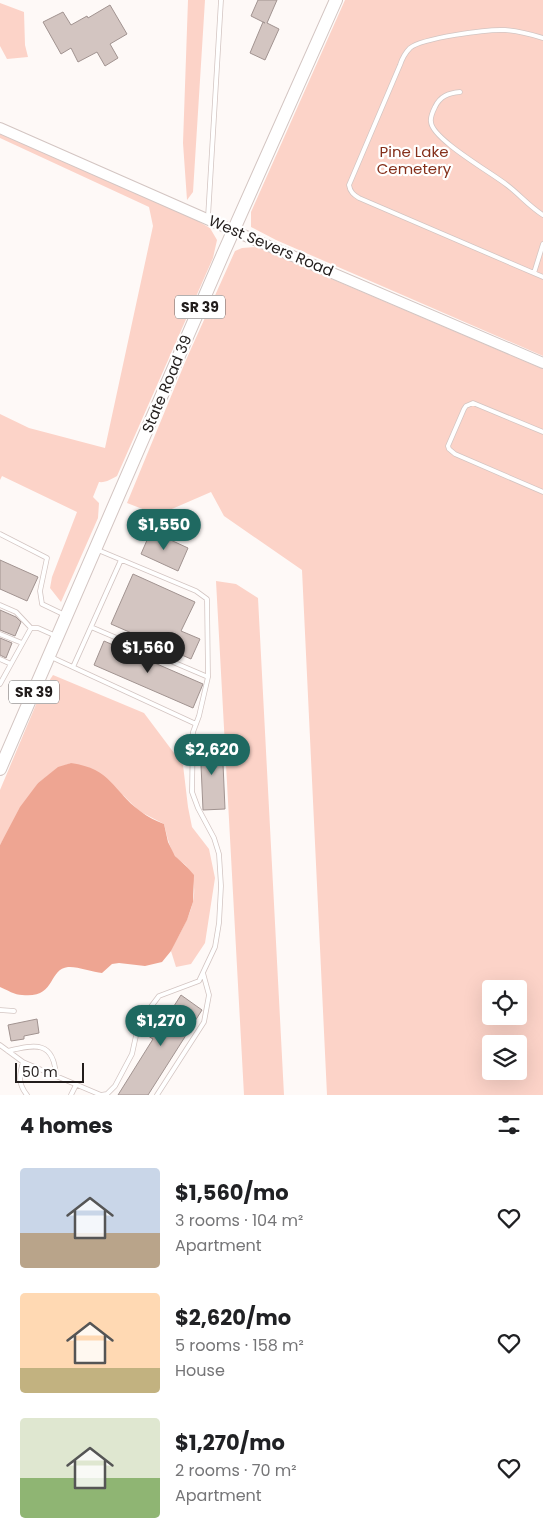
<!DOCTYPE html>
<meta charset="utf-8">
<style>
:root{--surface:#fff;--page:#f6f6f6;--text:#202124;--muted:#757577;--accent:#1f6961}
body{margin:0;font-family:Poppins,sans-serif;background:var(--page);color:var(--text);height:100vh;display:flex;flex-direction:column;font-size:19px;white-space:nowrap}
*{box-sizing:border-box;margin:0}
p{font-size:16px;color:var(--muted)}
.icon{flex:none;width:28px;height:28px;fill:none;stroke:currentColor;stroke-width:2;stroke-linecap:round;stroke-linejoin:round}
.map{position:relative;height:1095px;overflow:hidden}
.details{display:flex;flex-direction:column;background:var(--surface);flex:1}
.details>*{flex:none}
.tools{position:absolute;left:482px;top:980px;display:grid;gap:10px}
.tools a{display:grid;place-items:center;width:45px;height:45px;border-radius:5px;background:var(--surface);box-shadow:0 5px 20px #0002;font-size:25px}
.scale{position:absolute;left:15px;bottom:12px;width:69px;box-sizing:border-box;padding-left:5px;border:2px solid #221d1c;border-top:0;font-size:14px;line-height:18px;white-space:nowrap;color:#221d1c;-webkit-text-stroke:4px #fff;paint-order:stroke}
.price{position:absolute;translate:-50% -42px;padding:0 11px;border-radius:18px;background:var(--accent);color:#fff;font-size:16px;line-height:32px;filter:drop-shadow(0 1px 2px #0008)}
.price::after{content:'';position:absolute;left:50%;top:30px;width:15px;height:11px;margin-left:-8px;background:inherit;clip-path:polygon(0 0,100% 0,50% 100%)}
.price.current{background:#222;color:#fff}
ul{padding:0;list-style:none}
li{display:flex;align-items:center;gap:15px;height:125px;padding:0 20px}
li span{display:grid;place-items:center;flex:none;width:140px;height:100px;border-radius:5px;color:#555}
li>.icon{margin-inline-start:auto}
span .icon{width:60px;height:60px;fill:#fffc;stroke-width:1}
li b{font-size:21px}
h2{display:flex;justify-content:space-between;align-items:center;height:60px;padding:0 20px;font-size:21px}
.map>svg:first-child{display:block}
</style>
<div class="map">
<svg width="543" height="1095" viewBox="0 0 543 1095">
<rect width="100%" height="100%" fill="#fef9f7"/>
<!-- green -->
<path fill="#fcd3c8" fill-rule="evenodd" d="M188 0H205L193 192 187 200 183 143Z
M345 0H543V356L276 240 251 227V212Z
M0 3 24 12 25 45 28 57 7 59 0 46Z
M0 134 196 220 210 228 217 240 213 258 117 476C112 479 105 483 99 482L93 497 99 503 98 518 61 602 50 588 52 577 77 512 2 476 0 480V414L29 428 105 448 153 226 149 207 0 138Z
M257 247 543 369V1095H327L302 570 224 516 211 492 158 515 127 503 186 360 235 251 242 248ZM491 989H519V1016H491ZM491 1044H519V1071H491Z
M216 581 236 584 258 598 284 1095H244Z
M53 675 144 713 183 765 188 807 192 827 209 849 215 878 205 943 191 964 176 967 171 951C183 925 205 897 188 868 185 863 179 861 176 857 169 848 167 835 164 824L139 811 124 796 71 763 58 768 38 783 0 845V790L40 695Z"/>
<!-- water -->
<path fill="#eea592" d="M71 763C112 769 112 790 140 811 148 817 156 821 164 824L168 842 175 856 187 867 194 875 193 902 187 920 171 951 162 962 145 966 119 963 112 964 102 973C93 972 76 966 68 967 48 969 56 999 22 995 15 995 7 990 0 987V845L20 807 38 783 58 767Z"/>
<!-- building -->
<path fill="#d3c5c1" stroke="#a19390" d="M258 0H277L267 23 279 29 265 60 250 53 263 22 265 23 251 16Z
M110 5 127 34 110 44 118 58 105 66 97 52 78 62 71 48 61 54 43 22 63 12 71 25 87 16 88 18Z
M151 531 188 548 178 571 141 554Z
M0 560 38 577 27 601 0 589Z
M133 574 195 602 181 631 200 639 191 659 111 624Z
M0 610 16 617 21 622 15 636 0 630Z
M0 638 12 643 6 658 0 655Z
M104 641 203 684 193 708 94 665Z
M222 741 225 809 203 810 200 742Z
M181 995 202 1010 148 1095H118L153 1039 143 1033 155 1014 165 1020Z
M37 1019 39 1033 24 1036V1039L11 1041 8 1025Z"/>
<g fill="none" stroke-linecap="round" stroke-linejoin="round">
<!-- service casing -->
<g stroke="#d3c5c2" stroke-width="5.5">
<path id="service" d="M543 38C530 34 518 31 505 30 488 29 422 38 410 48 405 53 402 59 400 65L349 185C350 192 354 195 359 198L543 277
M460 92C449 93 440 96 435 107 433 111 430 117 431 122 432 139 492 173 507 185 520 195 530 207 543 215
M208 217 221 0
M534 273 543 244
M543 432 473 403 466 406 464 409 448 446 449 449 455 454 543 492
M0 534 47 558 40 591 42 604 65 615
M98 550 196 591 207 599 208 677 199 716 193 732 192 792 198 808 214 838 219 854 221 886 219 923 215 947 199 981 159 996 150 1008 139 1022 132 1054 115 1086 107 1094 101 1095
M0 605 16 612 31 628
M91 627 208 677
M0 634 22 643
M51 657 196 724
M0 659 11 664 31 628H38L56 636
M73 667 121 560
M0 684 11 664
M0 1010 14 1011
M0 1045 23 1062 101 1095
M8 1051C36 1044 54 1041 56 1076
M23 1062C19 1075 18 1084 27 1095
M71 1095 76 1085
M157 1095 204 1022 209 995 203 973"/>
</g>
<!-- tertiary casing -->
<g stroke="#d3c5c2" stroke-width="12">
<path id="tertiary" d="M0 128 234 231 543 363"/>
</g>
<!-- primary casing -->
<g stroke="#d3c5c2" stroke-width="14">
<path id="primary" d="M0 769 223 254 336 0"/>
</g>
<!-- service -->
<use href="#service" stroke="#fff" stroke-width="4"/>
<!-- tertiary -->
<use href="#tertiary" stroke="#fff" stroke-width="10"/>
<!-- primary -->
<use href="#primary" stroke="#fff" stroke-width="12"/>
</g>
<g text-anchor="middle" stroke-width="4.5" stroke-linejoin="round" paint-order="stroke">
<!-- shield labels -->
<g fill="#fff" stroke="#646160" stroke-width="1">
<rect x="175" y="295.5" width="50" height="23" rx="4"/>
<rect x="9" y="680.5" width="50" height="23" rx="4"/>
</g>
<g font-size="14" font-weight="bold" fill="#221d1c">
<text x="200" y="312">SR 39</text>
<text x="34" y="697">SR 39</text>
</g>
<!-- park labels -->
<g font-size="15" fill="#85301b" stroke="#fff">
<text x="414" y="157">Pine Lake<tspan x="414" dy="17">Cemetery</tspan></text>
</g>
<!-- street labels -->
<g font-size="15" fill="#221d1c" stroke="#fff">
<text transform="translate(271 246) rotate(23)" y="5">West Severs Road</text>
<text transform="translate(167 384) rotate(-67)" y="5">State Road 39</text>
</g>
</g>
</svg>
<div class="tools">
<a><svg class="icon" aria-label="locate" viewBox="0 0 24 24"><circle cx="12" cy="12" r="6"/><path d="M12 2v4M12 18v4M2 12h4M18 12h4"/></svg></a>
<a><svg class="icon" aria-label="layers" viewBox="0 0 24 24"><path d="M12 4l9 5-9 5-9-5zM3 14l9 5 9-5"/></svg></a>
</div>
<div class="scale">50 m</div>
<b class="price" style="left:164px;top:551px">$1,550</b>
<b class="price current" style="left:148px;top:674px">$1,560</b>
<b class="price" style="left:212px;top:776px">$2,620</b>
<b class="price" style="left:161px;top:1047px">$1,270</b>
</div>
<section class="details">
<h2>4 homes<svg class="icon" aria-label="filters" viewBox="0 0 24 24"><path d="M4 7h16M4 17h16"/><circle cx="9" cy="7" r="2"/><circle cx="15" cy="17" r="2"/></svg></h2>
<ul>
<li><span style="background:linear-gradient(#c9d6e8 65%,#b9a48a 0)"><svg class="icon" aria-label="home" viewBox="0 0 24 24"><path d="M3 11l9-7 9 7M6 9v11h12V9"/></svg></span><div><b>$1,560/mo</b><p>3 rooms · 104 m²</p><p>Apartment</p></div><svg class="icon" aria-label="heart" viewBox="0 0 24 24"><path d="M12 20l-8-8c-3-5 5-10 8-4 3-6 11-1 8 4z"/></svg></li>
<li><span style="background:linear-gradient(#ffd9b3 75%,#c2b280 0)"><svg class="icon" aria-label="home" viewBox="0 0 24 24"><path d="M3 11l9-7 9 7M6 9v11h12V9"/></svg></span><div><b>$2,620/mo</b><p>5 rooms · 158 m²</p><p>House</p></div><svg class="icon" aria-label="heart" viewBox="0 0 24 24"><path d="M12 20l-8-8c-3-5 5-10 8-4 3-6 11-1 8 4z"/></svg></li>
<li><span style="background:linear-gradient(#dfe7d0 60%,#8fb573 0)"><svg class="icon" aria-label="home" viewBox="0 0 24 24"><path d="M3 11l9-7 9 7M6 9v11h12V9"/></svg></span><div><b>$1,270/mo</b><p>2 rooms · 70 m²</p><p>Apartment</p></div><svg class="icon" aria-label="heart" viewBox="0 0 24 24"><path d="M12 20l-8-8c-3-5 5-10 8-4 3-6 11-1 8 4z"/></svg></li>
</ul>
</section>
